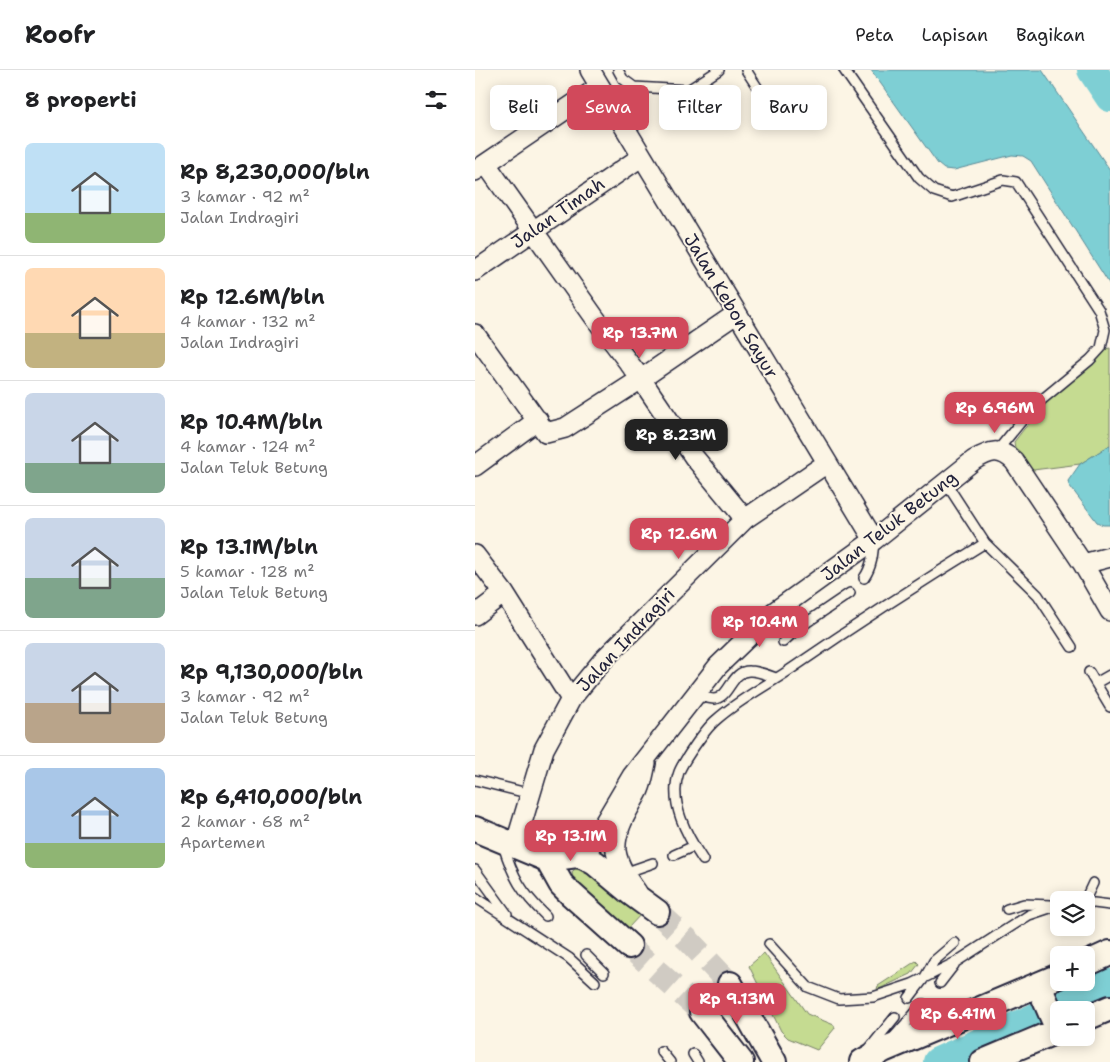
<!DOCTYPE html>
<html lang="id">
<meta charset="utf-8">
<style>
:root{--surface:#fff;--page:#f2f2f2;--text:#202124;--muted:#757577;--line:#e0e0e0;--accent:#d1495b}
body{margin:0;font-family:"Shantell Sans",sans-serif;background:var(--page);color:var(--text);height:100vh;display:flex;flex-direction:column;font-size:19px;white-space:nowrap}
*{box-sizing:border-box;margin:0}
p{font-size:16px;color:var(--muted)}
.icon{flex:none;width:28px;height:28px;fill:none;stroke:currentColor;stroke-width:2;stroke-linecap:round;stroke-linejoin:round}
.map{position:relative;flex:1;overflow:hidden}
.details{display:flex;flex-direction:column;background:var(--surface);width:475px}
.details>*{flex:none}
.hud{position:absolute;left:15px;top:15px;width:475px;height:45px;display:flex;gap:10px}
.tools{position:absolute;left:575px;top:821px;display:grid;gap:10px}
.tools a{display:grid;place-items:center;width:45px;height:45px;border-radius:8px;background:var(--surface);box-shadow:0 2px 12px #0003;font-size:25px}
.price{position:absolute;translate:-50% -42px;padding:0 11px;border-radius:10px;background:var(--accent);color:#fff;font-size:16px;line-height:32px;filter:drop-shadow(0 1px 2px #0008)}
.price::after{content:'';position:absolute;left:50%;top:30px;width:15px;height:11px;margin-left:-8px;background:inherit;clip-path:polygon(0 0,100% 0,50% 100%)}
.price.on{background:#222;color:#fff}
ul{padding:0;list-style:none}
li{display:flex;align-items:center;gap:15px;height:125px;padding:0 25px}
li+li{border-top:1px solid var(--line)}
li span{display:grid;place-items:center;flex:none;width:140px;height:100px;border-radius:8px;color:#555}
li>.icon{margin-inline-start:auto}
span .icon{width:60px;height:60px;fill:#fffc;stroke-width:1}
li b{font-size:21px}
h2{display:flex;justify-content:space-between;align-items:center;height:60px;padding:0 25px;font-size:21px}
.tag{padding:0 18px;border-radius:8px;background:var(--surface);box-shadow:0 2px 12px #0003;font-size:18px;line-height:45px}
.tag.on{background:var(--accent);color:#fff}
header{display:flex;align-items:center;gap:30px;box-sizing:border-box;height:70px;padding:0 25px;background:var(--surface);border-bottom:1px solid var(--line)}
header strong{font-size:24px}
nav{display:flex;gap:28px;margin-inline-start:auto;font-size:18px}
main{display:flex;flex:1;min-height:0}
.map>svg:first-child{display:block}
</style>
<header>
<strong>Roofr</strong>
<nav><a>Peta</a><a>Lapisan</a><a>Bagikan</a></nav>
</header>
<main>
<section class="details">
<h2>8 properti<svg class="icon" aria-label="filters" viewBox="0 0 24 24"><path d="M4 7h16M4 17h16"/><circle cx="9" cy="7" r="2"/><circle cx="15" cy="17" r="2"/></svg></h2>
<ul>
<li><span style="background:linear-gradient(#bfe0f5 70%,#8fb573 0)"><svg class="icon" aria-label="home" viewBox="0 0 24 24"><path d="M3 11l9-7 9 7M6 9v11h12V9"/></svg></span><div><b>Rp 8,230,000/bln</b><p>3 kamar · 92 m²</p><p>Jalan Indragiri</p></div></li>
<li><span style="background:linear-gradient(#ffd9b3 65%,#c2b280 0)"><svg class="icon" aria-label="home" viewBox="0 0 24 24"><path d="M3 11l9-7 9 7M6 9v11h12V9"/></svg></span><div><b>Rp 12.6M/bln</b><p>4 kamar · 132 m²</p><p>Jalan Indragiri</p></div></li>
<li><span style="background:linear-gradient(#c9d6e8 70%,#7fa58c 0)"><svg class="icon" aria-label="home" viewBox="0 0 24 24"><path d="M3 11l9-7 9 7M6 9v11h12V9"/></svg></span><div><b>Rp 10.4M/bln</b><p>4 kamar · 124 m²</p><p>Jalan Teluk Betung</p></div></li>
<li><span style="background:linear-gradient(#c9d6e8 60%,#7fa58c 0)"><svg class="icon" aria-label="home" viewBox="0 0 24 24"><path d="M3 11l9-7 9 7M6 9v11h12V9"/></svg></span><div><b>Rp 13.1M/bln</b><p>5 kamar · 128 m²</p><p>Jalan Teluk Betung</p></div></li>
<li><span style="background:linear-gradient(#c9d6e8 60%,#b9a48a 0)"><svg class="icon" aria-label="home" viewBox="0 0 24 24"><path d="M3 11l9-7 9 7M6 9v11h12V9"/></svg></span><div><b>Rp 9,130,000/bln</b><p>3 kamar · 92 m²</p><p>Jalan Teluk Betung</p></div></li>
<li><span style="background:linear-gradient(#a9c7e8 75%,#8fb573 0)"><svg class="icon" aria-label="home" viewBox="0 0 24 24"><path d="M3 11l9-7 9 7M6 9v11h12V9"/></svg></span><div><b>Rp 6,410,000/bln</b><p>2 kamar · 68 m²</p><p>Apartemen</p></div></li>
</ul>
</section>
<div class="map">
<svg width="635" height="992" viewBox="0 0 635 992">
<rect width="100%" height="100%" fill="#fcf5e5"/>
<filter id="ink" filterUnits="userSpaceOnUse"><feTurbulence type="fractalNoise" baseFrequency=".02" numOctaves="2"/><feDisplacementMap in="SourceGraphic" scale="10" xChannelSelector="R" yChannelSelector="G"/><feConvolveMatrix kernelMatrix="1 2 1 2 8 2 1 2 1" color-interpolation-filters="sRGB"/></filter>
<g filter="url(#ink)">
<!-- green -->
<path fill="#c5db91" stroke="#747e66" d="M635 278V375L605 394 558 400 541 384 539 372 549 359 564 343 567 326 621 281Z
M103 795 167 843 153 858 98 811 97 802Z
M289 883 332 944 359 955 360 958 342 980 313 968 306 961 274 896Z
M441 891 444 894 436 904 406 918 402 919 403 916Z"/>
<!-- water -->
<path fill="#7ecfd4" stroke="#598a97" d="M396 0H567L635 100V215L556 91 548 86 537 85 479 100 469 99 463 94Z
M635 375V455H628L622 452 594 415 593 411 605 394Z"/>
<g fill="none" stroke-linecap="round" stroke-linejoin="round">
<!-- river -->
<path stroke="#7ecfd4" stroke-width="30" d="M617 0 635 27
M463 992 635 914"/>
<!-- tertiary-tunnel -->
<path stroke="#d0cbc3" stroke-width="24" stroke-dasharray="24 12" stroke-linecap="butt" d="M182 842 212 869 255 914
M154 876 227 942"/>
<!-- service casing -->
<g stroke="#22223b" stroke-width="12">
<path id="service" d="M143 0 148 9 159 17 213 20 244 0
M271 0 286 23
M369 0 444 108 459 121 477 127 528 110 541 112 624 240 630 260 626 278 615 290 558 337 522 381
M471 413 510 473 563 525 597 577
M389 508C397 497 398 484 399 470
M308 572 322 559 375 523
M614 602 635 637
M621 613 635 605
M219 625C225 626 233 629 239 629 255 628 256 600 275 601 283 601 293 605 301 608
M0 710 56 724
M28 775C38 807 46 822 71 846
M199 785 219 776
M228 790C212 766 193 732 204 702 209 690 231 658 241 650 262 631 289 617 313 601 377 557 443 514 510 473
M0 800 32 844
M149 803 178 793
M0 827 94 888 120 912
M610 830 618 813
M611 832 635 835
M532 839 549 834 576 835
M294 874 333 917 364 929 398 927 437 914 481 892 554 845 584 835
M111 885 129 903
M465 913 479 895
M434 928 450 907 459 891 480 873
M419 967 448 934
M394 979 420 947
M186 981 195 992
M218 984 223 992"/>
</g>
<!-- minor casing -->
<g stroke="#22223b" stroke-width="22">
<path id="minor" d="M115 0 399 470
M11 94 120 248 166 309 219 387 270 449
M0 101 124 17
M0 201 166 87
M0 264 71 363 90 358 166 309 261 244
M0 396 63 350
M0 485 29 523 96 629
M608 494 635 487
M0 545 29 523
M40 776 69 679 96 629 128 590 270 449 352 393
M109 787 157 706 243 596 299 542 399 470 499 390C515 381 524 377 539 391L608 494 635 541
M162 822C153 810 143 796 141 781 139 759 155 738 164 720 168 711 169 702 171 693"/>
</g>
<!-- tertiary casing -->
<g stroke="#22223b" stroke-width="28">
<path id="tertiary" d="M0 759 72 789 102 785 109 787 120 793 156 823 182 842
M72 789 86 814 96 824 154 876
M611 894 635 883
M255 914 299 992
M564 916 583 960
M227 942 266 992
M611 948 635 938
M387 992 408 980 584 906
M508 992 584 960"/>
</g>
<!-- service -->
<use href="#service" stroke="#fcf5e5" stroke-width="9"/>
<!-- minor -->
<use href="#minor" stroke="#fcf5e5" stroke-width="19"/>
<!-- tertiary -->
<use href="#tertiary" stroke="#fcf5e5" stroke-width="24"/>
</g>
</g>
<g text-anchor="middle" stroke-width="4" stroke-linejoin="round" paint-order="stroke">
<!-- street labels -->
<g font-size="18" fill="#22223b" stroke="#fcf5e5">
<text transform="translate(83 143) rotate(-35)" y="6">Jalan Timah</text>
<text transform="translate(256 236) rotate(59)" y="6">Jalan Kebon Sayur</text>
<text transform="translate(414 456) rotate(-38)" y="6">Jalan Teluk Betung</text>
<text transform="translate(151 570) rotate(-47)" y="6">Jalan Indragiri</text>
</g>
</g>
</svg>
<div class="tools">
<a><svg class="icon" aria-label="layers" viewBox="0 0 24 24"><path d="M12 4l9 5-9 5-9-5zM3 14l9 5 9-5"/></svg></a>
<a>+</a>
<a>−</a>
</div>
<b class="price" style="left:165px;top:289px">Rp 13.7M</b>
<b class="price" style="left:520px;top:364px">Rp 6.96M</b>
<b class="price on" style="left:201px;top:391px">Rp 8.23M</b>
<b class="price" style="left:204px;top:490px">Rp 12.6M</b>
<b class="price" style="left:285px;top:578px">Rp 10.4M</b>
<b class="price" style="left:96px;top:792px">Rp 13.1M</b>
<b class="price" style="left:262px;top:955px">Rp 9.13M</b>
<b class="price" style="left:483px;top:970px">Rp 6.41M</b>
<div class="hud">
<a class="tag">Beli</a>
<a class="tag on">Sewa</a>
<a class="tag">Filter</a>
<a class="tag">Baru</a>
</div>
</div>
</main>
